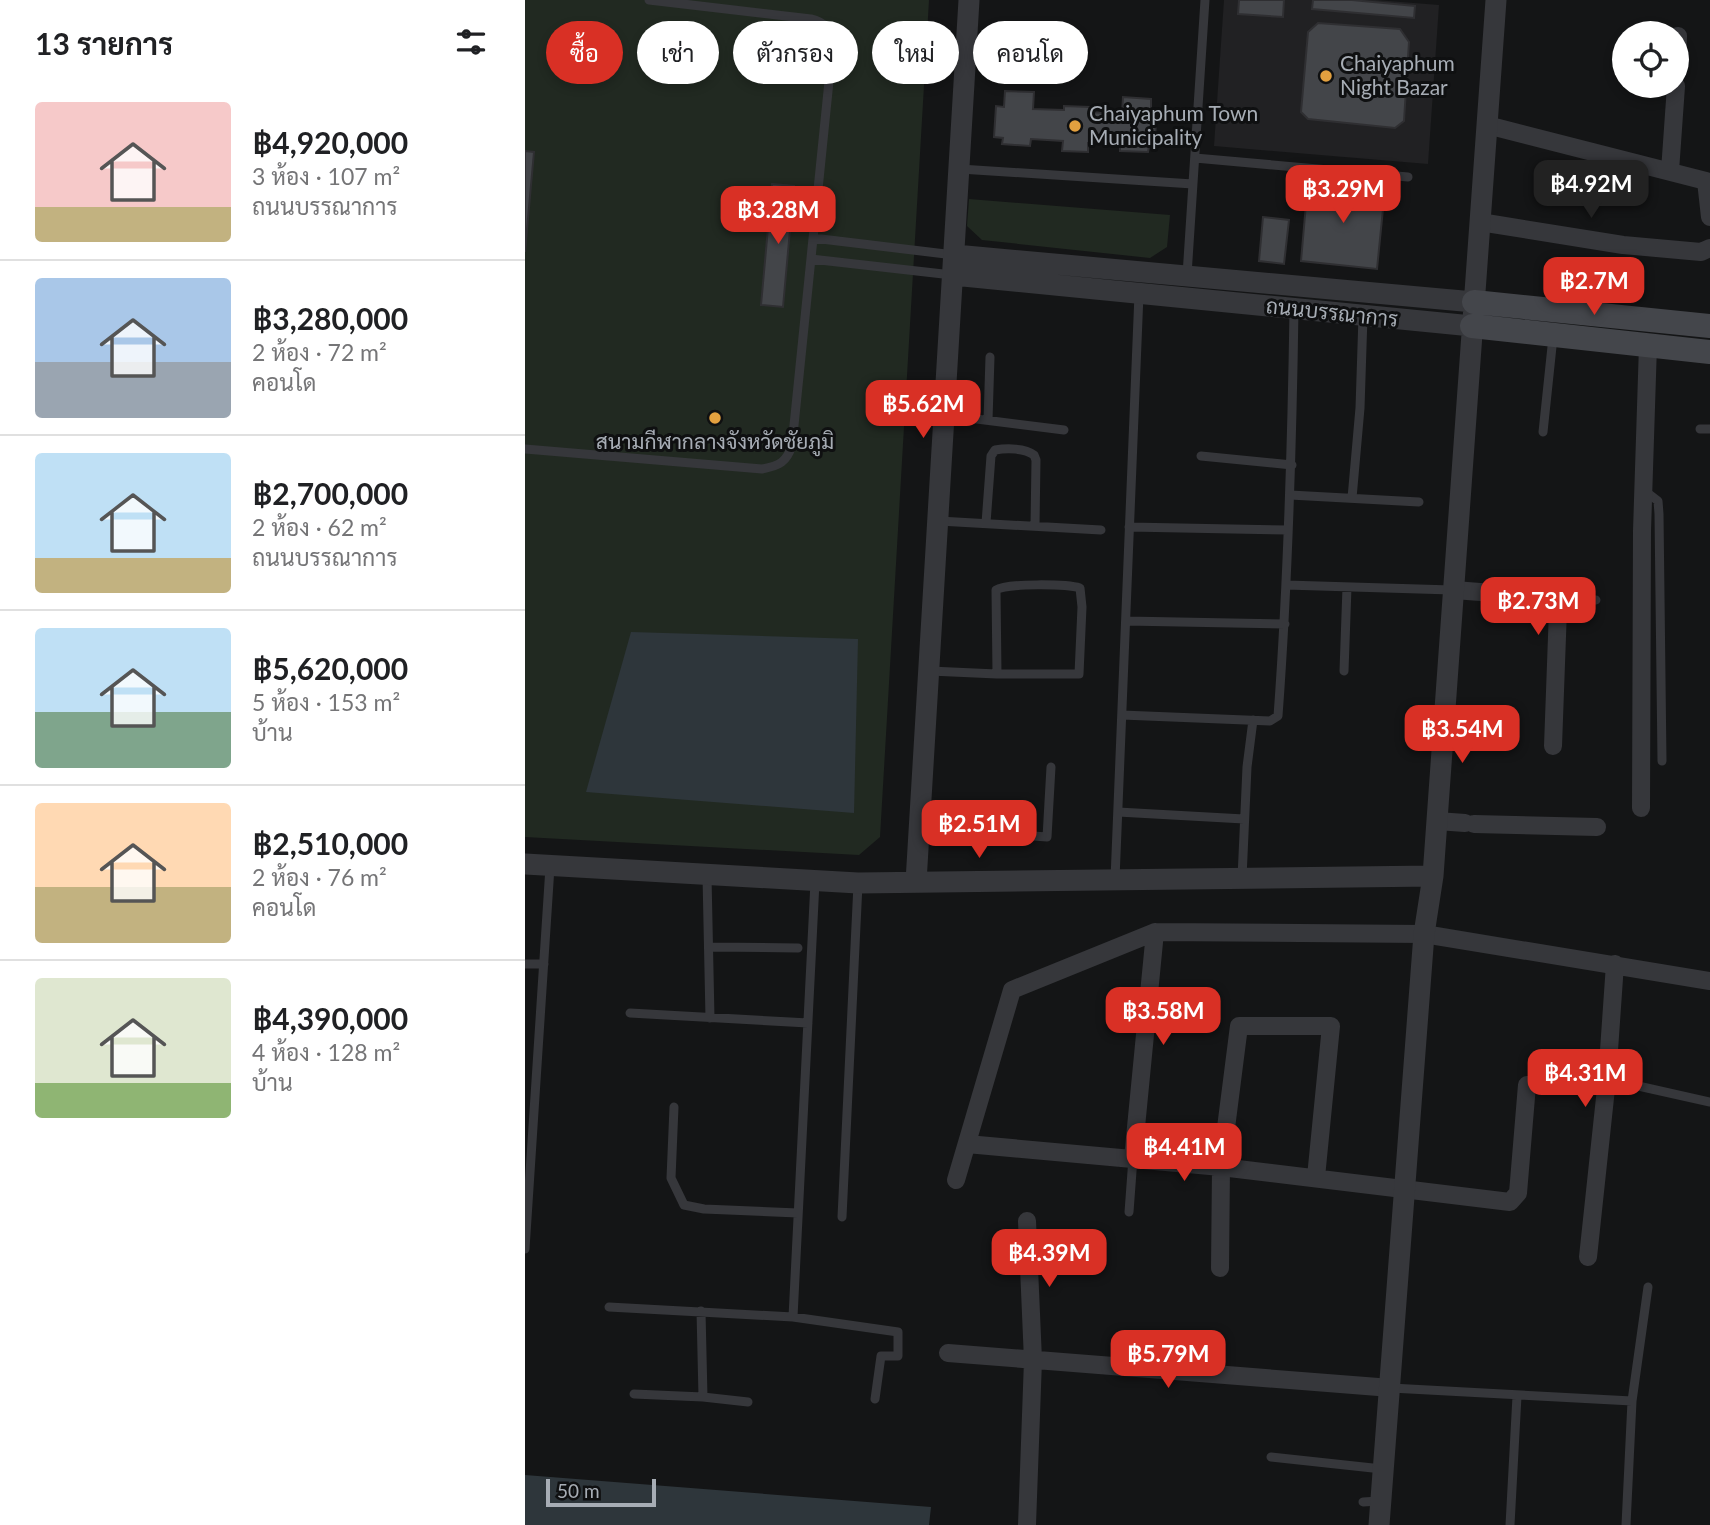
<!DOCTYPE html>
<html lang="th">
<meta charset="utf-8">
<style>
:root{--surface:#fff;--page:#f6f6f6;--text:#202124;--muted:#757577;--line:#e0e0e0;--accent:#d93025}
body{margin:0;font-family:Lato,Sarabun,sans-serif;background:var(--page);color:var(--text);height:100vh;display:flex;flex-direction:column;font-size:26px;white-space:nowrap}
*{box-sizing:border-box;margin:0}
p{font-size:23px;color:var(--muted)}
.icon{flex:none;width:38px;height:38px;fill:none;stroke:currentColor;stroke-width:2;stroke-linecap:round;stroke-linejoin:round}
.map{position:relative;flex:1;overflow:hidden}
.details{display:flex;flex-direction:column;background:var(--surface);width:525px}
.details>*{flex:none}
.top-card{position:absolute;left:21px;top:21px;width:665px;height:63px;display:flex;gap:14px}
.tools{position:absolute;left:1087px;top:21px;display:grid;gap:14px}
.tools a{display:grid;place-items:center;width:77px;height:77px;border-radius:50%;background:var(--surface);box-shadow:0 4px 10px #0003;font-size:35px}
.scale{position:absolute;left:21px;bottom:18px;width:110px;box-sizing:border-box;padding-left:7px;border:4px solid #a7adb5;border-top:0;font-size:19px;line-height:24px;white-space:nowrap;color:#a7adb5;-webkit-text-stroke:5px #0f1011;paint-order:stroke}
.price{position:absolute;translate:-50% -60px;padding:0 16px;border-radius:14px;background:var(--accent);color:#fff;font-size:23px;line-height:46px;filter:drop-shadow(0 2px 4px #0008)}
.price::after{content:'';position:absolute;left:50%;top:42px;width:21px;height:16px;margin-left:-10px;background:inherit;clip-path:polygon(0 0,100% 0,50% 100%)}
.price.active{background:#222;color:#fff}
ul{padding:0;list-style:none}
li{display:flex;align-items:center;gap:21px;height:175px;padding:0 35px}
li+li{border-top:2px solid var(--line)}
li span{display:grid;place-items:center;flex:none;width:196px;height:140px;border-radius:7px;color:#555}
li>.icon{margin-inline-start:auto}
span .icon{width:84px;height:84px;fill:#fffc;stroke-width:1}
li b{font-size:30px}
h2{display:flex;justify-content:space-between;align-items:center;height:84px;padding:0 35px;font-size:30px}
.pill{padding:0 24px;border-radius:32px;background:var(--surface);box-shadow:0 4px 10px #0003;font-size:24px;line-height:63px}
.pill.active{background:var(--accent);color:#fff}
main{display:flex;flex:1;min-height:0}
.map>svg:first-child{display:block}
</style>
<main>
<section class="details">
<h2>13 รายการ<svg class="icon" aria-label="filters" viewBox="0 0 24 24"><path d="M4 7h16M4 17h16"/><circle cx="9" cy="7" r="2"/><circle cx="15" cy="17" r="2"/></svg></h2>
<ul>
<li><span style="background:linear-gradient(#f6c9c9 75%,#c2b280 0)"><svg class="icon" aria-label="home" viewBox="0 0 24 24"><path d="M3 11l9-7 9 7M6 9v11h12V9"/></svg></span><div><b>฿4,920,000</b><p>3 ห้อง · 107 m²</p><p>ถนนบรรณาการ</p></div></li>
<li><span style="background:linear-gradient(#a9c7e8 60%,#9aa5b1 0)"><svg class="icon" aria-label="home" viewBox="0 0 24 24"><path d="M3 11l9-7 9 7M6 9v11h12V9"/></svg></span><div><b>฿3,280,000</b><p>2 ห้อง · 72 m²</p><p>คอนโด</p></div></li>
<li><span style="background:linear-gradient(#bfe0f5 75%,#c2b280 0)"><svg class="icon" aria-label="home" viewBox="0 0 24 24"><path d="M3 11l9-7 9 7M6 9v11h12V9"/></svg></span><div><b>฿2,700,000</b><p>2 ห้อง · 62 m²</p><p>ถนนบรรณาการ</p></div></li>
<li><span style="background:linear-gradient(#bfe0f5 60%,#7fa58c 0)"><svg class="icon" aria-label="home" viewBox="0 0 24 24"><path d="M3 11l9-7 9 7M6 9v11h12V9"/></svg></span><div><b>฿5,620,000</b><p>5 ห้อง · 153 m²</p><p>บ้าน</p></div></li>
<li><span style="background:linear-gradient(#ffd9b3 60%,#c2b280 0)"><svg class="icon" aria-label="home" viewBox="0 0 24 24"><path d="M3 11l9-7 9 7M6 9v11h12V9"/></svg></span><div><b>฿2,510,000</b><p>2 ห้อง · 76 m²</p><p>คอนโด</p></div></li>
<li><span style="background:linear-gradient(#dfe7d0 75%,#8fb573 0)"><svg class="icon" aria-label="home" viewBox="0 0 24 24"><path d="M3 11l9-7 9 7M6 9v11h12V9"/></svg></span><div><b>฿4,390,000</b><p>4 ห้อง · 128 m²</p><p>บ้าน</p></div></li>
</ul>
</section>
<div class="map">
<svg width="1185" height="1525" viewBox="0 0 1185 1525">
<rect width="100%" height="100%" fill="#141516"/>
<!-- built -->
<path fill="#212123" d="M699 0H851L914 5 903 164 689 146Z"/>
<!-- green -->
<path fill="#212921" d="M0 0H404L355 837 334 855 0 837Z
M444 199 645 215 642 247 625 258 457 240 442 226Z"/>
<!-- water -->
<path fill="#2e363b" d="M106 632 333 639 329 813 61 792Z
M0 1475 406 1507 404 1525H0Z"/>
<!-- building -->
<path fill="#434549" stroke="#2f2f32" stroke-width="2" d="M714 0H759L758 17 713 14Z
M788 0H827L890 6 889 18 787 9Z
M793 23 875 29 884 42 879 121 870 128 783 119 776 112 783 32Z
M480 91 509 92 508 109 539 110V106L565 107 564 112 597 114 598 97 626 99V115H631L630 146H624L623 152 595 151V144L563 143V152L537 151 538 141 506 139 505 146 477 144 478 138 469 137 471 106 479 107Z
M0 151 9 152 0 252Z
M783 181 860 189 852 269 776 261Z
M247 184 269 186 258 307 236 305Z
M738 217 764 220 759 264 734 261Z"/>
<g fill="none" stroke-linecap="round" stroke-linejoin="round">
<!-- service -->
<path stroke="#36373b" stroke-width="9" d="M670 158 883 177
M435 169 668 184
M288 238 429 255
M286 259 427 275
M662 275 680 0
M420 415 539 430
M463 420 465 357
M1175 429H1185
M1018 432 1028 337
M0 449 237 469C254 466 262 462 267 445L308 42C305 29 299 22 286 19L124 0
M676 456 767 465
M1120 491 1133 501 1134 514 1137 761
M765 495 894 502
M827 498 835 408 838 316
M414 521 576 530
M461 523 466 456 470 450C482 448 500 448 509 455L511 460 510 526
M604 527 763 530
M761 585 927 590
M1031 602 1071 600
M601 621 760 624
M405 671 472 674H554L557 607 555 588C542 584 482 583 471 590L472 674
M819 671 822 587
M597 715 745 721 753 716C763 581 767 445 769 309
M593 812 719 819
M395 828 522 837 526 767
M182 876 185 1018
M717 878 722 767 728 720
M590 879 614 294
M184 947 273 948
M0 964H19
M105 1013 283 1023
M1082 1079 1185 1102
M149 1107 146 1178 159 1205 179 1209 273 1213
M604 1212 608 1158
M317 1217 333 884
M0 1249 25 867
M84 1307 268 1317 373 1332V1356H356L350 1399
M176 1311 178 1397 223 1402
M268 1317 290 882
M866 1388 1107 1401 1101 1525
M109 1394 178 1397
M1107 1401 1123 1287
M746 1457 857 1469
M838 1502 854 1501
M985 1525 992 1396"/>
<!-- minor -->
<path stroke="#36373b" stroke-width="18" d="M1152 66 1153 36
M962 125 1185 182
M1145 171 1151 86
M1181 181 1185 217
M955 222 1098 245 1176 252 1185 248
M929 590 1021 597C1029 598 1031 601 1033 609L1028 746
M1116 808 1117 531 1123 345
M912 821 940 823
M949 824 1072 827
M442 1144 696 1167 985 1202 993 1193 1002 1085
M608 1158 630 932
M431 1180 487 990 630 932 899 934 1185 981
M502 1221 508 1360 502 1525
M1063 1257 1082 1079 1090 964
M695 1268 696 1167 714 1026H806L791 1177
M423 1353 866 1388"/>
<!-- tertiary -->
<path stroke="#36373b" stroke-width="21" d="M430 255 949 302
M428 275 947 326
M0 864 333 883 908 876
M391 882 444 0
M854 1525 899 934 908 876 971 0"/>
<!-- secondary -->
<path stroke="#44464b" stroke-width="24" d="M949 302 1185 326
M947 326 1185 352"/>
</g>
<!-- markers -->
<g fill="#e3a03f" stroke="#0f1011" stroke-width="2.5">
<circle cx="801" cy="76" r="7"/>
<circle cx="550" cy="126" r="7"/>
<circle cx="190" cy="418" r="7"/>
</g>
<g text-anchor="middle" stroke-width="6" stroke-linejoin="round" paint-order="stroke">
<!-- poi labels -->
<g font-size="21" fill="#a7adb5" stroke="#0f1011" text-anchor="start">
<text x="815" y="71">Chaiyaphum<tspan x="815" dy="24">Night Bazar</tspan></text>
<text x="564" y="121">Chaiyaphum Town<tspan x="564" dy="24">Municipality</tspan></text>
<text x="190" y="449" text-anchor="middle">สนามกีฬากลางจังหวัดชัยภูมิ</text>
</g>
<!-- street labels -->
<g font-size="21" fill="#a7adb5" stroke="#0f1011">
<text transform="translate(807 313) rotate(6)" y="7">ถนนบรรณาการ</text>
</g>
</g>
</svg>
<div class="tools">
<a><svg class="icon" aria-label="locate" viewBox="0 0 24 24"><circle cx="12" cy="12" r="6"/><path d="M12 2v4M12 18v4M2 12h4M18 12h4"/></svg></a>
</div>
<div class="scale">50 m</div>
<b class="price active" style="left:1066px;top:220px">฿4.92M</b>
<b class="price" style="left:818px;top:225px">฿3.29M</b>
<b class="price" style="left:253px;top:246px">฿3.28M</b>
<b class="price" style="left:1069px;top:317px">฿2.7M</b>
<b class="price" style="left:398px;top:440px">฿5.62M</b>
<b class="price" style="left:1013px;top:637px">฿2.73M</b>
<b class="price" style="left:937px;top:765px">฿3.54M</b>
<b class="price" style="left:454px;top:860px">฿2.51M</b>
<b class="price" style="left:638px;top:1047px">฿3.58M</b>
<b class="price" style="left:1060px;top:1109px">฿4.31M</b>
<b class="price" style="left:659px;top:1183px">฿4.41M</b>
<b class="price" style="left:524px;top:1289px">฿4.39M</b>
<b class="price" style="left:643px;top:1390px">฿5.79M</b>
<div class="top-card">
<a class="pill active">ซื้อ</a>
<a class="pill">เช่า</a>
<a class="pill">ตัวกรอง</a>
<a class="pill">ใหม่</a>
<a class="pill">คอนโด</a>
</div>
</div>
</main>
